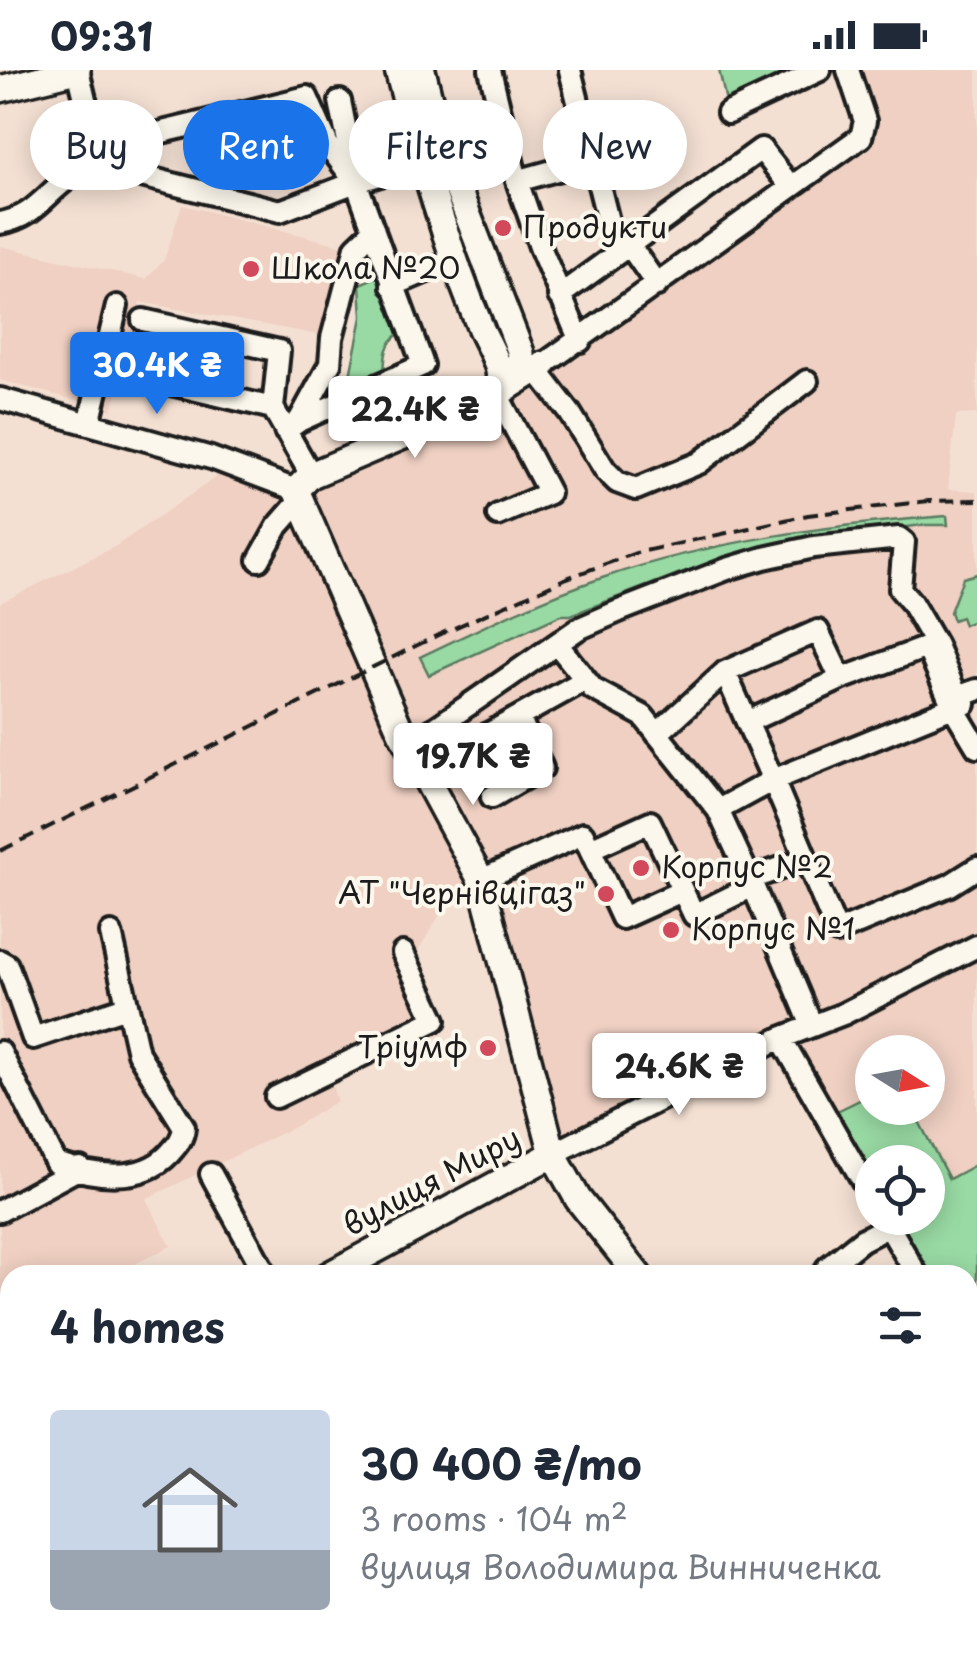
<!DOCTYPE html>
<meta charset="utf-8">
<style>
:root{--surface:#fff;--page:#f6f6f7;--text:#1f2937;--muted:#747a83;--accent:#1a73e8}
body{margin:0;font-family:"Playpen Sans",sans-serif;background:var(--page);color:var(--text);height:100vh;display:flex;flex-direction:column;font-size:38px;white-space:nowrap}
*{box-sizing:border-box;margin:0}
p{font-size:32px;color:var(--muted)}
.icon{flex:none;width:55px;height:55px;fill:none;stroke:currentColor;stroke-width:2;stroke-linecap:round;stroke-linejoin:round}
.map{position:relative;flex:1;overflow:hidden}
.details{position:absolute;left:0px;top:1195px;width:978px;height:392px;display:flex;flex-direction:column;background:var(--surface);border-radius:30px 30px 0 0;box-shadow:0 5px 25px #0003}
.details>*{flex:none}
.banner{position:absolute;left:30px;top:30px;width:918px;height:90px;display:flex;gap:20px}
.needle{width:65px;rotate:101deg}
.fabs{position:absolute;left:855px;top:965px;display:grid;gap:20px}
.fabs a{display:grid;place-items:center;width:90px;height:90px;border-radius:50%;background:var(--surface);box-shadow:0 5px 25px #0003;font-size:50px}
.price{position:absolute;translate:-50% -85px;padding:0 22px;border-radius:10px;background:#fff;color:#222;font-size:32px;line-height:65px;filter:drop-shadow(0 2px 5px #0008)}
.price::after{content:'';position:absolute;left:50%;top:60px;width:30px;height:22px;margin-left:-15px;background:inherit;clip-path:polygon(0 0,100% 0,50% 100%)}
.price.active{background:var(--accent);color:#fff}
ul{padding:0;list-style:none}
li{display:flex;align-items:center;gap:30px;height:250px;padding:0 50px}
li span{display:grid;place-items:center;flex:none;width:280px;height:200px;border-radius:10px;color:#555}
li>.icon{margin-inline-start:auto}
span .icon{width:120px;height:120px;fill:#fffc;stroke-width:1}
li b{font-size:42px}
h2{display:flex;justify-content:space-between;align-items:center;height:120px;padding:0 50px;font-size:42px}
.tag{padding:0 35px;border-radius:45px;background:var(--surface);box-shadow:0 5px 25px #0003;font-size:35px;line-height:90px}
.tag.active{background:var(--accent);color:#fff}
.status{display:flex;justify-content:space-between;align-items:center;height:70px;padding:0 50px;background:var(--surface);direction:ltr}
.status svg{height:28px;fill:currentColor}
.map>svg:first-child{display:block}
</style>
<div class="status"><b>09:31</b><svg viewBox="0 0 49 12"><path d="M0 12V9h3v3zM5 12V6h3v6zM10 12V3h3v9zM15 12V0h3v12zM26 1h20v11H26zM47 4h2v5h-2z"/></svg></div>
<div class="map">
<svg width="977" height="1586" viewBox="0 0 977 1586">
<rect width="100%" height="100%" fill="#f4e0d3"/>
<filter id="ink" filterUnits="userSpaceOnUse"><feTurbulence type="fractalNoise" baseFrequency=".01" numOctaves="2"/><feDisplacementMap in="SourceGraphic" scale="20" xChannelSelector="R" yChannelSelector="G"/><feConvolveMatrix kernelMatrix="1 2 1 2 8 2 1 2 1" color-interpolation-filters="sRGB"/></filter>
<g filter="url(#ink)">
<!-- built -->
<path fill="#efd0c2" d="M849 0H977V344L956 345 948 419 977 421V504L963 508 961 547 965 555 977 550V1094L949 1110 912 1038H928V982H872V1024L825 1047 780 970 555 1085 483 812 442 841 418 881 446 944 331 1013 337 1031 294 1057 146 1129 171 1176 113 1205H10V1303L0 1307V533L116 476 215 408 226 395 297 420 486 331 861 68Z
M182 135 352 178 330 267 140 232 112 340 0 310V176L146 209 164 190Z"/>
<!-- green -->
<path fill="#99daa4" stroke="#5a7b60" stroke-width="2.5" d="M719 0H792L794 5 727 36Z
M415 7 497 251 492 253 428 79Z
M380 205 399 264C384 274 385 288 384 305L349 311 362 247 360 214Z
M947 446 948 455H922L761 477 678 504 571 545H561L429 605 420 587C479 559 539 529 602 508 714 470 830 455 947 446Z
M977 504V550L964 555 961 547 953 550 950 542 963 508Z
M872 1024V1038H912L949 1109 977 1094V1314L968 1297V1205H915L882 1148H928V1092H872V1131L825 1047Z"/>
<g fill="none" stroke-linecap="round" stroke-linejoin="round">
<!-- minor casing -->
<g stroke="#1c1c1c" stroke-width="28">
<path id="minor" d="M78 0 91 54
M490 0 517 111 540 177 580 271
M570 0 609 155 630 176 657 215
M728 43 820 0
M95 68 102 96 280 141 356 112 422 93
M96 78 307 27 328 75 351 106
M517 111 592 90
M0 153C35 147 45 124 70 107 78 101 92 99 102 96
M392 216 455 189
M559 226 761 79 791 117
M143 250 279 281 273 338
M543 295 861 67 865 51 848 0
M536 299 570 343 605 400 617 412 636 419 699 393 807 311
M133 305 273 338 311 405
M497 324 549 423 498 445
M0 329 211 388 296 420
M299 351 330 294 332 268 356 177 374 160
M89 354 117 236
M285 361 299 351 423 295 356 112 340 31
M259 490 278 456 299 432
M557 574 593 619 643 646 718 740 753 816 812 956
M841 609 927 577 953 637 773 710 837 862 950 815 977 798
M965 634 953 637 977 677
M657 664 725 602 818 561 841 609 747 652 725 602
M408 677 578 559 619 541 727 499 764 488 814 477 899 468 904 472 900 519 911 532 936 575 957 627 977 620
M461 679 585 610
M492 727 542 698 519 647
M718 740 773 710 747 652
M590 779 650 752 694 845 753 816
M750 809 806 789
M481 810 583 764 622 848 682 821
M0 891 7 895 33 968 126 937
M781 968 872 1127
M0 982 56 1093C92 1106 141 1114 169 1084 177 1075 183 1069 184 1057L138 983 111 863
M276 1027 435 950 403 883
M553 1084 781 968 843 944 977 876
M211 1104 266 1205
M0 1141 80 1098
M884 1148 917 1205
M827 1198 862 1170 889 1156
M968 1292 977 1309
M968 1368 977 1363
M470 1578 475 1586
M555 1578 560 1586
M164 1586 181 1578"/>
</g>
<!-- major casing -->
<g stroke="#1c1c1c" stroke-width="32">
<path id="major" d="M398 0C421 88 446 175 481 259 491 282 506 299 497 324
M422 0 440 73 521 283 518 310
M0 19 77 0
M543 295 486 331 311 405 296 420 402 664 481 810 553 1084 578 1129 638 1205
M329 1205 553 1084
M0 1387 10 1381
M821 1586 822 1578"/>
</g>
<!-- minor -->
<use href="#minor" stroke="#fbf7ec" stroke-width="20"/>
<!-- major -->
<use href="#major" stroke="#fbf7ec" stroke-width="25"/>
<!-- rail -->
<path stroke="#1c1c1c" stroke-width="4" stroke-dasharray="15 8" stroke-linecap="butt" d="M0 781 436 566 567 508 636 483 808 445 929 431 977 430"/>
</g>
</g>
<!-- markers -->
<g fill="#d1495b" stroke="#fbf7ec" stroke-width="4">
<circle cx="503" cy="158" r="10"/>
<circle cx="251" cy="199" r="10"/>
<circle cx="641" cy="798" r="10"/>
<circle cx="606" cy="824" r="10"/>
<circle cx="671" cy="860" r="10"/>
<circle cx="488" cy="978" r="10"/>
</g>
<g text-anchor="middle" stroke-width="8" stroke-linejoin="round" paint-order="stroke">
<!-- poi labels -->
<g font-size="30" fill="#1c1c1c" stroke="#fbf7ec" text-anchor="start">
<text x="523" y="168">Продукти</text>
<text x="271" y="209">Школа №20</text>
<text x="661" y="808">Корпус №2</text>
<text x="586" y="834" text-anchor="end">АТ "Чернівцігаз"</text>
<text x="691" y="870">Корпус №1</text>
<text x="468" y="988" text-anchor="end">Тріумф</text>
</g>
<!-- street labels -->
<g font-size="30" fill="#1c1c1c" stroke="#fbf7ec">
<text transform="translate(432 1112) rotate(-28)" y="10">вулиця Миру</text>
</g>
</g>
</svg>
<div class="fabs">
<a><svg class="needle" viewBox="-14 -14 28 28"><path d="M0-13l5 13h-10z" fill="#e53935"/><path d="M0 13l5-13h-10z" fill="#747a83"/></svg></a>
<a><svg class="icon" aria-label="locate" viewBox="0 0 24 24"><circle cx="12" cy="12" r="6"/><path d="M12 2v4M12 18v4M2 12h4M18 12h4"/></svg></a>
</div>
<b class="price active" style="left:157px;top:347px">30.4K ₴</b>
<b class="price" style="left:415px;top:391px">22.4K ₴</b>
<b class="price" style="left:473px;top:738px">19.7K ₴</b>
<b class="price" style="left:679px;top:1048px">24.6K ₴</b>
<div class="banner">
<a class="tag">Buy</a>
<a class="tag active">Rent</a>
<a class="tag">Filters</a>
<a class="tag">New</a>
</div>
<section class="details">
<h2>4 homes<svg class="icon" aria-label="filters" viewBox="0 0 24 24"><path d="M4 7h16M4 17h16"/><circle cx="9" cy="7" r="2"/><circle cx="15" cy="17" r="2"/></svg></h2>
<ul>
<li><span style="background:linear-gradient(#c9d6e8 70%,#9aa5b1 0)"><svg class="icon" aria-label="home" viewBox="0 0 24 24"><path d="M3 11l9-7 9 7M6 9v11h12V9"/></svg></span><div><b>30 400 ₴/mo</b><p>3 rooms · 104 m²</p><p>вулиця Володимира Винниченка</p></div></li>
</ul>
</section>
</div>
